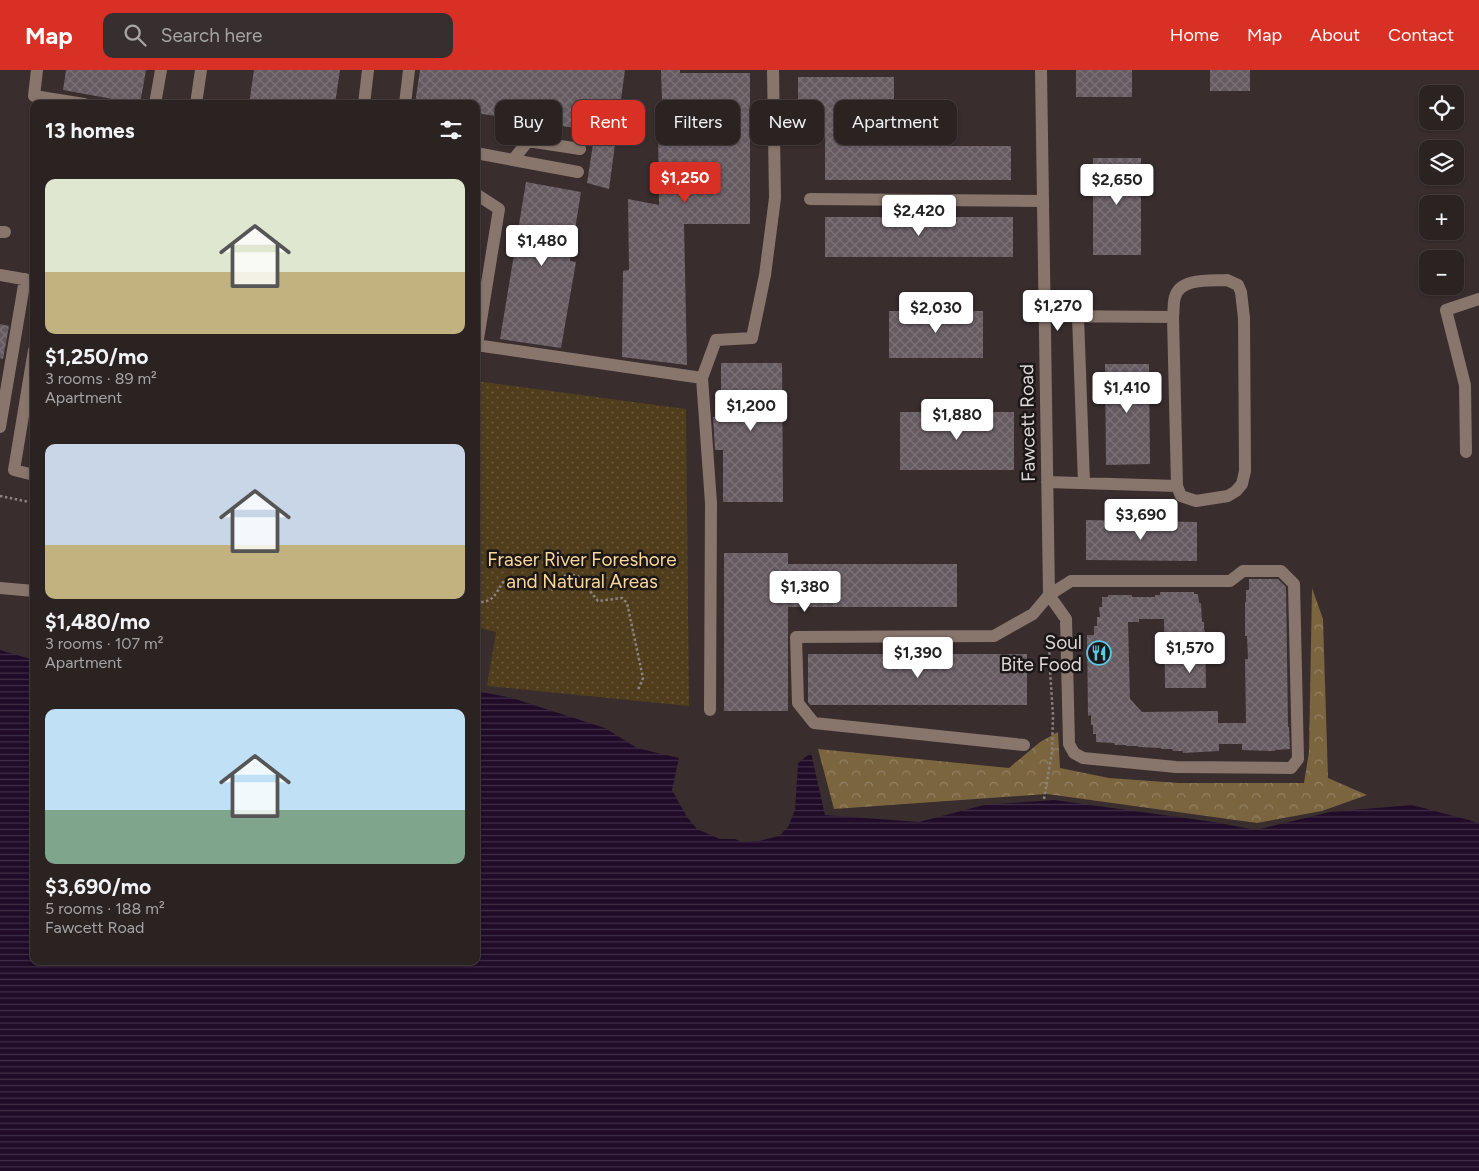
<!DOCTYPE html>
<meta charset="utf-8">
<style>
:root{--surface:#2b2222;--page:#372f2f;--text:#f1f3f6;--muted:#a6a4a5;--line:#473f40;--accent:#d93025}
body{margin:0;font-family:Figtree,sans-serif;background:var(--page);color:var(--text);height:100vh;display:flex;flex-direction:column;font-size:19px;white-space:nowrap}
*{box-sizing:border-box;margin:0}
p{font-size:16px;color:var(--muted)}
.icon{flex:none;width:28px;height:28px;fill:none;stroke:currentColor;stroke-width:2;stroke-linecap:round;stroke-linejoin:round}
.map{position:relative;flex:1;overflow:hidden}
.drawer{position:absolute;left:30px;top:30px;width:450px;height:865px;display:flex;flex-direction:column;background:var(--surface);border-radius:10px;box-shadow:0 1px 4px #0004,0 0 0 1px var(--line)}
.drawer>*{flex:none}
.banner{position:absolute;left:495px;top:30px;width:475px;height:45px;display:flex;gap:10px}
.buttons{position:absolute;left:1419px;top:15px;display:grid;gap:10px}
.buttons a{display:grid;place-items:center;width:45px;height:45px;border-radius:10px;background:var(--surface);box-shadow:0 1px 4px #0004,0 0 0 1px var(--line);font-size:25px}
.price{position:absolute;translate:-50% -42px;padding:0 11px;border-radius:5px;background:#fff;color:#222;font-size:16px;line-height:32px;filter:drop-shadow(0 1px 2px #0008)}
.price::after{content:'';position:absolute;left:50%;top:30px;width:15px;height:11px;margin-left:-8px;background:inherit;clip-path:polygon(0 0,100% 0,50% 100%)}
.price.selected{background:var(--accent);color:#fff}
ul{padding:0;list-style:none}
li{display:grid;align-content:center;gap:10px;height:265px;padding:0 15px}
li span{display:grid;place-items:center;height:155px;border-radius:10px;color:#555}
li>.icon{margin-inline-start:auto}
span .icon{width:90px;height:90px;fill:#fffc;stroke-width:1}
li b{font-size:21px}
h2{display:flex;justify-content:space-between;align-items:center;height:60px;padding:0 15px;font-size:21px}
.tag{padding:0 18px;border-radius:10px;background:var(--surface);box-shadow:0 1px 4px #0004,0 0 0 1px var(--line);font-size:18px;line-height:45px}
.tag.selected{background:var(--accent);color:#fff}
header{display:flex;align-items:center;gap:30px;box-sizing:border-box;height:70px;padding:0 25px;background:var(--accent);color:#fff}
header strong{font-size:24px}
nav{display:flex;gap:28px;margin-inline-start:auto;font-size:18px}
.search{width:350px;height:45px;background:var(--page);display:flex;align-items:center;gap:12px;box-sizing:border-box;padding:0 18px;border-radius:10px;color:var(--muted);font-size:19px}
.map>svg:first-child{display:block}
</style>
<header>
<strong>Map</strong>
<div class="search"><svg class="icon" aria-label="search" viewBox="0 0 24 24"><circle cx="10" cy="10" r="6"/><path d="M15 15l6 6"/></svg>Search here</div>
<nav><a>Home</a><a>Map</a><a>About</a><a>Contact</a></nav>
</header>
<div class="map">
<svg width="1479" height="1101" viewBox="0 0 1479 1101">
<defs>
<pattern id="forest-crowns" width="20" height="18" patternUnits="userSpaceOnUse" patternTransform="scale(1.25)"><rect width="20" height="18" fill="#7b653f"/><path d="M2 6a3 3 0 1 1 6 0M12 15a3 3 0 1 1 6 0" fill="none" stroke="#938163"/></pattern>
<pattern id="park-dots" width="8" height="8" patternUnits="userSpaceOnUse" patternTransform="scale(1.25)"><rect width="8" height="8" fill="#503d1c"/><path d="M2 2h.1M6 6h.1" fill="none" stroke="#69583c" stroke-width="1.8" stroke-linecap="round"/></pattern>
<pattern id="water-rules" width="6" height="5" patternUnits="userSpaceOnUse" patternTransform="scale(1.25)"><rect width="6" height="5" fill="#200c29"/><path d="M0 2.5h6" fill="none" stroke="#402f47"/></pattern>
<pattern id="building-cross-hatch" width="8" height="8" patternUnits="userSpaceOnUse" patternTransform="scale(1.25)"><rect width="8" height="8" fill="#665b61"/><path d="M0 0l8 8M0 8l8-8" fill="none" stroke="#7b7277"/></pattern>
</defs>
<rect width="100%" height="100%" fill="#392d2e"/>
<!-- forest -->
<path fill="url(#forest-crowns)" d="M1312 518 1323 549 1328 708 1367 725 1322 741 1257 753 1047 724 834 739 818 679 1009 698 1040 672 1058 662 1060 698 1109 708 1179 713H1304L1309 682Z"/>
<!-- park -->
<path fill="url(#park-dots)" d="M476 311 686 339 689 636 487 616 496 562 476 557Z"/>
<!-- water -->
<path fill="url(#water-rules)" d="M0 580 34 590V891H476V621L512 628 605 658 637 678 679 688 672 720 687 747 697 759 720 769H735L742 772 759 771 779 766 788 757 795 740 798 693 811 683 825 745 919 752 984 735 1054 730 1214 752 1256 760 1330 742 1412 735 1469 750 1479 754V1101H0Z"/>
<!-- building -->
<path fill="url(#building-cross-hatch)" d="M66 0H146L140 34 63 20Z
M254 0H340L335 34H249Z
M420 0H625L609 119 587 113 595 61 476 43V34H415Z
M661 0H680V3H750V154H684L687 295 622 287 623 201 629 200 628 129 659 135 658 59H663Z
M1076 0H1132V27H1076Z
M1210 0H1250V21H1210Z
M798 7H894V76H1011V110H825V68H798Z
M1093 88H1141V185H1093Z
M526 112 581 122 570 191 576 192 561 278 500 269Z
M825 147H1013V187H825Z
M889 241H983V288H889Z
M0 254 9 256 3 289 0 288Z
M721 293H782L783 432H723V380H715L713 347H721Z
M1105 294H1149L1150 394 1106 395Z
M900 342H1014V400H900Z
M1086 450 1197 452V491L1086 490Z
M724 483H788V494H957V537H788V641H724Z
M1249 509H1278L1286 517 1288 657H1289L1290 679 1275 680V681L1242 680V674H1219V681L1183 683V681H1173L1172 679H1161V678L1138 677V676H1126V675H1115L1114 673 1096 672V664H1093V655H1091V645L1088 646 1087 565H1094V556H1097V547H1100L1099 537H1102V527H1108V525H1132V527H1155V525H1160V522H1194V524H1198L1199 533H1201L1202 552H1204V560H1205L1206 618H1165L1164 549H1139V552H1128L1130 629 1142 642 1218 641V653H1246L1245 589H1248L1247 566H1245V532H1246V520H1249Z
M808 584H1027V635H810L808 632Z"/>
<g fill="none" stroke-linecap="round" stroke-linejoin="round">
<!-- path -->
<path stroke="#8b8282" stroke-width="2.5" stroke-dasharray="2.5 2.5" stroke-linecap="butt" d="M0 426 34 433
M476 532C493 533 495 525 503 512L538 516 554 520 557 518 566 504 578 506 598 531 622 528 627 533 643 608 638 620
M1044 729 1052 682 1053 645 1049 585 1053 571"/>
<!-- minor -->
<path stroke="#88756c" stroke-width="12" d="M37 0 34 26 84 34
M1041 0 1049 525
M155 34 161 0
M196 34 201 0
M364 34 368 0
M405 34 409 0
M476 83 513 90 528 71 580 79
M513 90 578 102
M476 124 499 139 477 275
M810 129 1043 131
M0 162H5
M0 205 34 211
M1227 210 1238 215 1241 222 1244 248 1245 401 1242 414 1236 421 1228 426 1196 431 1181 426 1177 416 1173 247C1174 240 1173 233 1175 227 1180 207 1212 211 1227 210Z
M1044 246 1173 247
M1078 246 1084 413
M476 275 702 308 711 433 710 640
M34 280 14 400 34 405
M702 308 716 270 752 268 765 205 775 128 773 0
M0 357 25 209
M1466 382 1465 315 1446 240 1479 229
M1047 412 1177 416
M0 518 34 521
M1024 675 814 653 798 633 796 567 994 566 1033 544 1049 525 1071 511H1230L1243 501H1281L1294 514 1298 689 1291 698 1176 697 1083 688 1074 683 1069 674 1066 549 1049 525"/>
</g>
<!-- icons -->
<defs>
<g id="restaurant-ring" transform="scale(1.25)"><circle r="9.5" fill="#1c1717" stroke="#5ac8e6" stroke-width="1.5"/><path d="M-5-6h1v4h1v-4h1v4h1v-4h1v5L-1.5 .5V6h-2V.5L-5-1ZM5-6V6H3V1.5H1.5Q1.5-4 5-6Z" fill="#5ac8e6"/></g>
</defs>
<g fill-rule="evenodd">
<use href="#restaurant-ring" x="1099" y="583"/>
</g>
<g text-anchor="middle" stroke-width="5" stroke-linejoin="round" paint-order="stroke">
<!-- street labels -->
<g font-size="19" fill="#ded7d7" stroke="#1c1717">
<text transform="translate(1027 353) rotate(-91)" y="7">Fawcett Road</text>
</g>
<!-- park labels -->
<g font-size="19" fill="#fbd696" stroke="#1c1717">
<text x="582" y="496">Fraser River Foreshore<tspan x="582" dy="22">and Natural Areas</tspan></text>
</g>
<!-- poi labels -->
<g font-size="19" fill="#ded7d7" stroke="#1c1717" text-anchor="end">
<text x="1082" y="579">Soul<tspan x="1082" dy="22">Bite Food</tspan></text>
</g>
</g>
</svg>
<div class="buttons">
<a><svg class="icon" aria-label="locate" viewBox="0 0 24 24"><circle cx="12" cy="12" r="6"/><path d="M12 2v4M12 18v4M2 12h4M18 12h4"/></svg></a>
<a><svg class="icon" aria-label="layers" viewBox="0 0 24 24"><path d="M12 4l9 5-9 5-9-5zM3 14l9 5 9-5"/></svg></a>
<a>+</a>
<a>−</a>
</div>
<b class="price selected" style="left:685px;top:134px">$1,250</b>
<b class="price" style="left:1117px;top:136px">$2,650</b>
<b class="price" style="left:919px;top:167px">$2,420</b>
<b class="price" style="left:542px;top:197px">$1,480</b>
<b class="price" style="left:1058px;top:262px">$1,270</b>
<b class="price" style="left:936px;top:264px">$2,030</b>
<b class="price" style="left:1127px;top:344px">$1,410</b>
<b class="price" style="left:751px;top:362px">$1,200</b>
<b class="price" style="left:957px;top:371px">$1,880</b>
<b class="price" style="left:1141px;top:471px">$3,690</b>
<b class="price" style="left:805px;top:543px">$1,380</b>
<b class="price" style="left:1190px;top:604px">$1,570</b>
<b class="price" style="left:918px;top:609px">$1,390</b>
<div class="banner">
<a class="tag">Buy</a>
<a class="tag selected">Rent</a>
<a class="tag">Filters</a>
<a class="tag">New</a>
<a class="tag">Apartment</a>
</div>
<section class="drawer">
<h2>13 homes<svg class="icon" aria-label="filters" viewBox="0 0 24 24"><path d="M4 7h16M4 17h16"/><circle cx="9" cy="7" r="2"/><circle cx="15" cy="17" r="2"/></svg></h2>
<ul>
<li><span style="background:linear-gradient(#dfe7d0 60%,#c2b280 0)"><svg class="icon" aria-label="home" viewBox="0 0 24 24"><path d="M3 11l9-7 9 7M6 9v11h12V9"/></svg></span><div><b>$1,250/mo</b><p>3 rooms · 89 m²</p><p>Apartment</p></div></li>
<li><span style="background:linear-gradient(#c9d6e8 65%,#c2b280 0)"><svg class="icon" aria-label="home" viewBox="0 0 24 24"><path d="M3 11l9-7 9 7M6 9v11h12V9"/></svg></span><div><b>$1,480/mo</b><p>3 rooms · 107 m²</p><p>Apartment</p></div></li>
<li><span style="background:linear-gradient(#bfe0f5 65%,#7fa58c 0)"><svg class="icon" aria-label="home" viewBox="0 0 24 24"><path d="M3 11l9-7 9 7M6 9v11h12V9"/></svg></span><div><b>$3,690/mo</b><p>5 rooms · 188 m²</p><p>Fawcett Road</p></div></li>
</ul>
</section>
</div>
